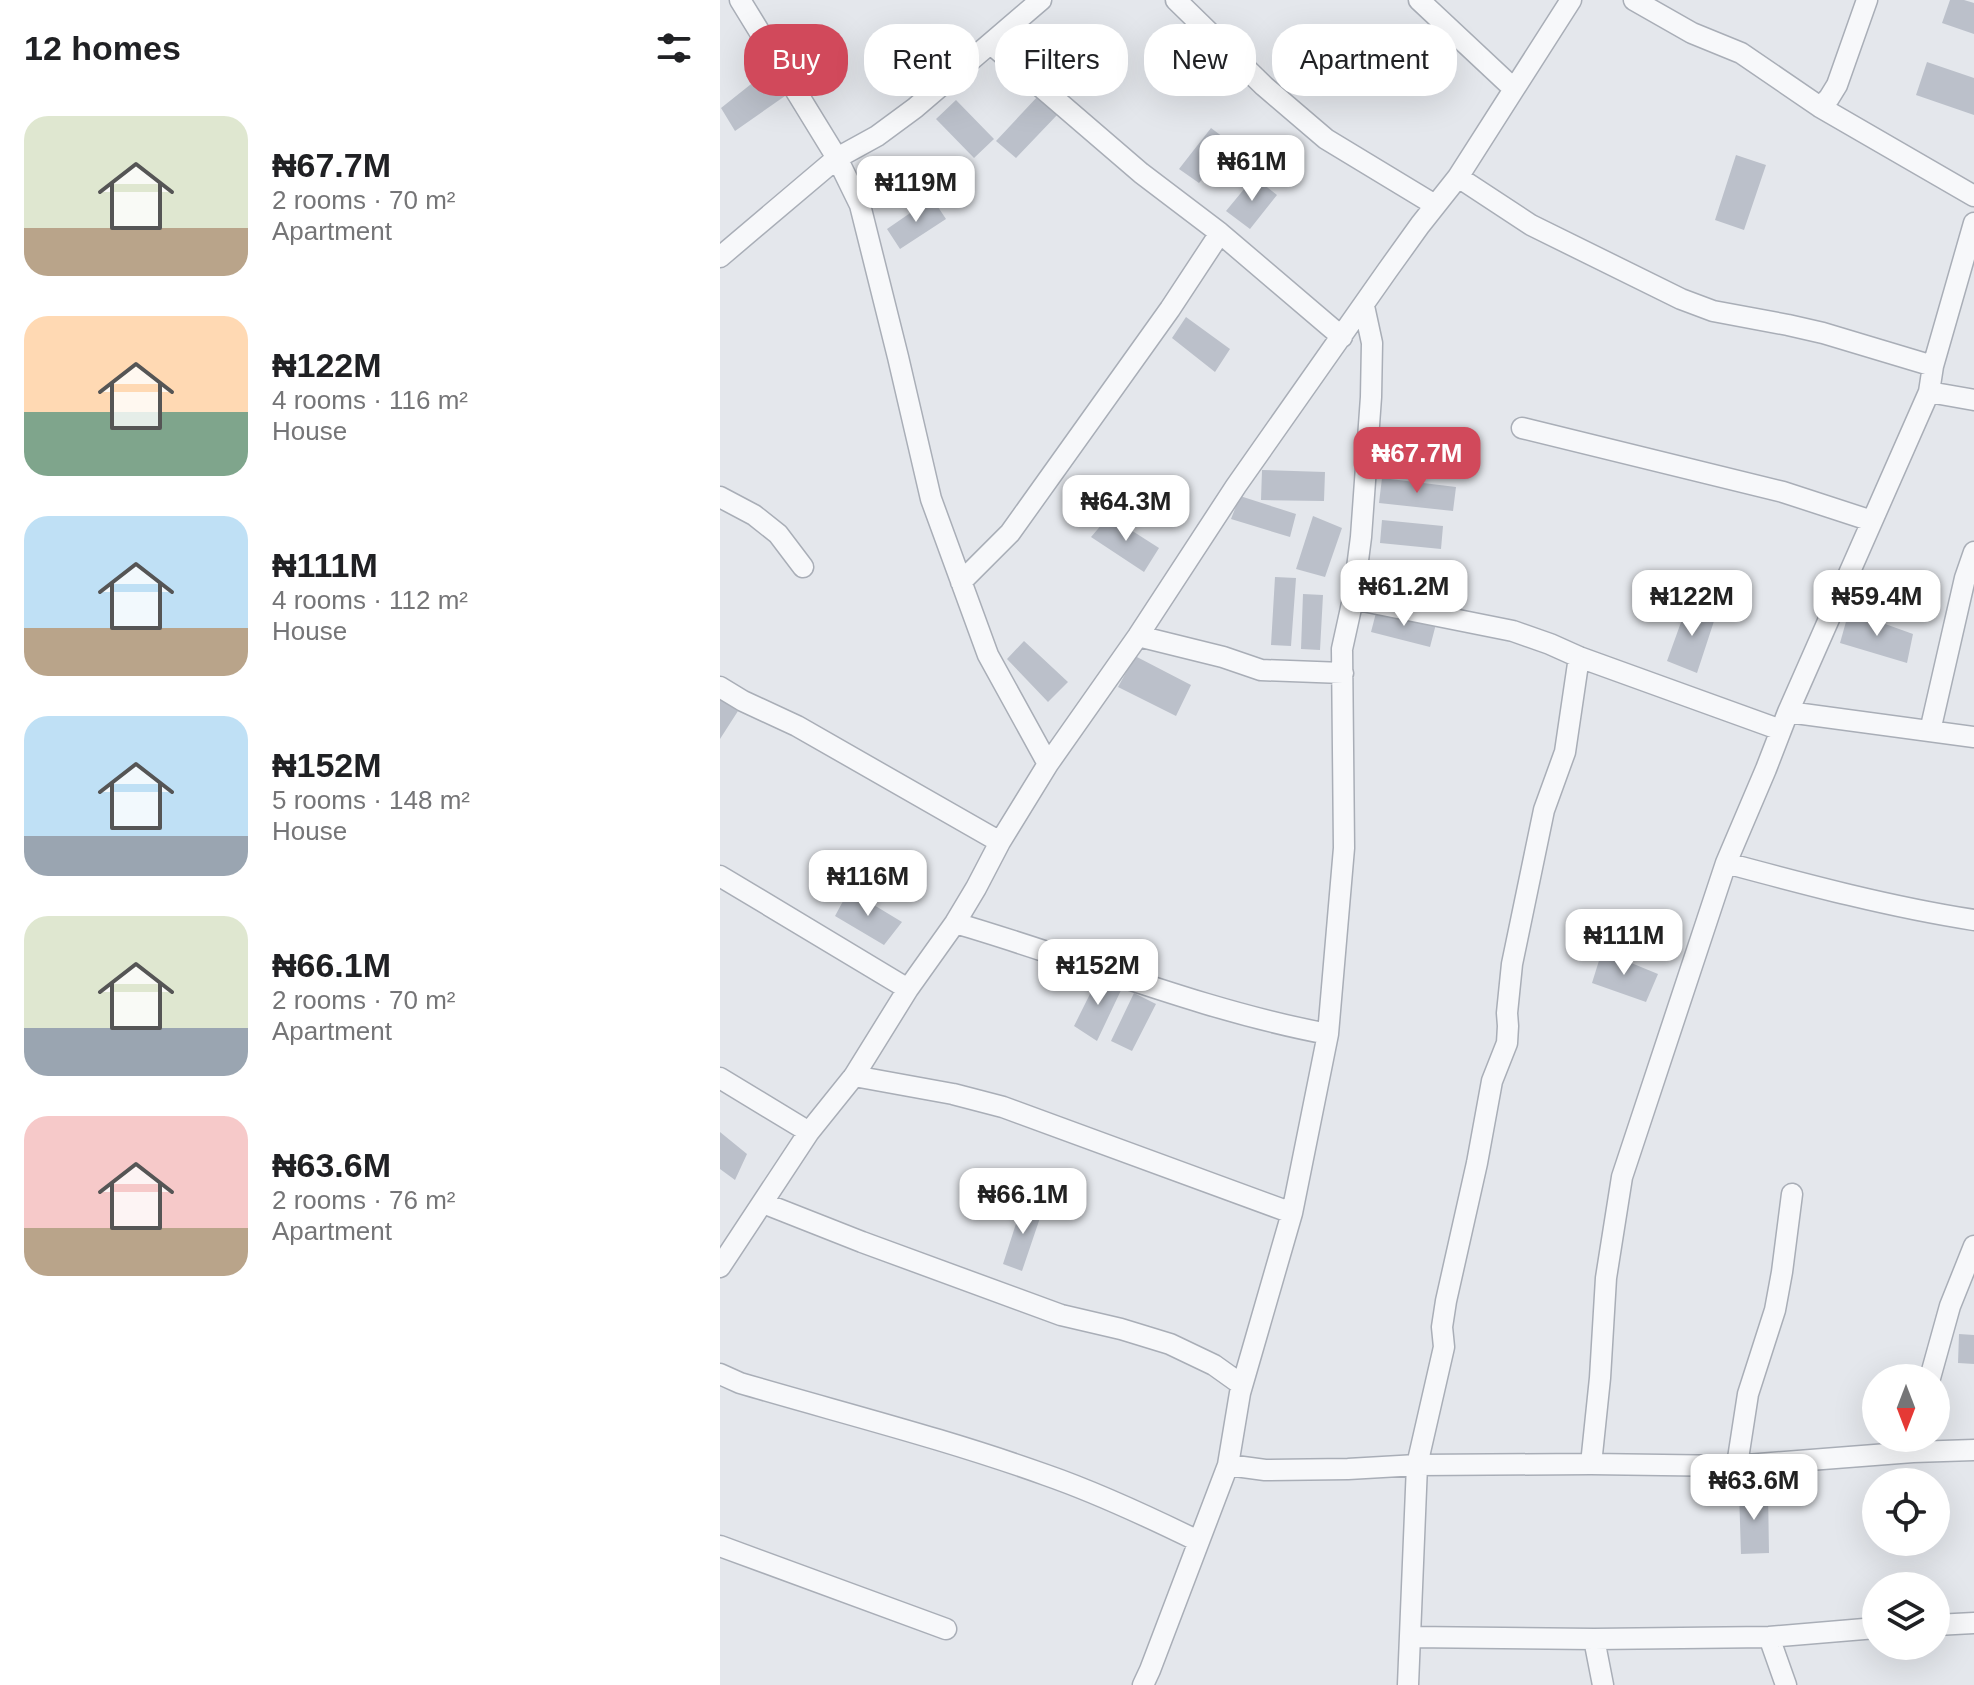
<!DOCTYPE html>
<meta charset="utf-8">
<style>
:root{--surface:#fff;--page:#f6f6f6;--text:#202124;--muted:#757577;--accent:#d1495b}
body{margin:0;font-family:Helvetica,sans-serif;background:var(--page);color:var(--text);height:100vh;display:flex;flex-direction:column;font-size:30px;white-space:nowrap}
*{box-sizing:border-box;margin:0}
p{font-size:26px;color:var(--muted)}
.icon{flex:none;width:44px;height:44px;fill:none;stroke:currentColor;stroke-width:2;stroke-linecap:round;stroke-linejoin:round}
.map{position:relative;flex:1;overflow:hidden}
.details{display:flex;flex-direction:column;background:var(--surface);width:720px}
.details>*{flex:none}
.top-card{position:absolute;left:24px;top:24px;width:760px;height:72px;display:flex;gap:16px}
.needle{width:52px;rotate:180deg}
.fabs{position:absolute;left:1142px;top:1364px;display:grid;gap:16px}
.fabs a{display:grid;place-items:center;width:88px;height:88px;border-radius:50%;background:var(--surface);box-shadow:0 8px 32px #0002;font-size:40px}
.price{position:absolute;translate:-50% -68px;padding:0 18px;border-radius:16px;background:#fff;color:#222;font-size:26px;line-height:52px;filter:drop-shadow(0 2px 4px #0008)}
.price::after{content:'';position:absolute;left:50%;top:48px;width:24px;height:18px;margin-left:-12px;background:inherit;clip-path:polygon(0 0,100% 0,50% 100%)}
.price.current{background:var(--accent);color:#fff}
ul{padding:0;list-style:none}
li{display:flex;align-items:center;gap:24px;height:200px;padding:0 24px}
li span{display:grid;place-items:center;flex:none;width:224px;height:160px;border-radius:24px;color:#555}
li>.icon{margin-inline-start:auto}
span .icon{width:96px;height:96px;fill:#fffc;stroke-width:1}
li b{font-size:34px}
h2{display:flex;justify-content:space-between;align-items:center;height:96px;padding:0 24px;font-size:34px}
.chip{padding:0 28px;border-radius:32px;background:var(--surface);box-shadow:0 8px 32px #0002;font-size:28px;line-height:72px}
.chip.current{background:var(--accent);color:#fff}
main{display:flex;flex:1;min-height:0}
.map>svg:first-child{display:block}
</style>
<main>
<section class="details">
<h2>12 homes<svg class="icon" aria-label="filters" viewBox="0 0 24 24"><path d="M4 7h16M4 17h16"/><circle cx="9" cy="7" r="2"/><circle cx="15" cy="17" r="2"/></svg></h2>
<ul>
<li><span style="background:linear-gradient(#dfe7d0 70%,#b9a48a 0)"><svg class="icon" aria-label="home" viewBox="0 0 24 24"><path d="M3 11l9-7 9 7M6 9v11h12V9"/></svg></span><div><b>₦67.7M</b><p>2 rooms · 70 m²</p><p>Apartment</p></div></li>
<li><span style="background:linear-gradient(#ffd9b3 60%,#7fa58c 0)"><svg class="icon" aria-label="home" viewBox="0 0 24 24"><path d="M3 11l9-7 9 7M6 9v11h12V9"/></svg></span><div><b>₦122M</b><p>4 rooms · 116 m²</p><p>House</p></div></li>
<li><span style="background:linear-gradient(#bfe0f5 70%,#b9a48a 0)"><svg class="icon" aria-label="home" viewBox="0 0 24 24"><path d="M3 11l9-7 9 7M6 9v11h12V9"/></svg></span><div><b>₦111M</b><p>4 rooms · 112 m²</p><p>House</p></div></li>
<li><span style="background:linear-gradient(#bfe0f5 75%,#9aa5b1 0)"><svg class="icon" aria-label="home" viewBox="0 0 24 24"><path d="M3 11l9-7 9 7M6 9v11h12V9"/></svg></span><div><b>₦152M</b><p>5 rooms · 148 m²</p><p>House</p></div></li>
<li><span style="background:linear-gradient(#dfe7d0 70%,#9aa5b1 0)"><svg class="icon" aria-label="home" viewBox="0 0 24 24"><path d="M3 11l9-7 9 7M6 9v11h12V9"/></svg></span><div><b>₦66.1M</b><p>2 rooms · 70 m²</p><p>Apartment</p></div></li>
<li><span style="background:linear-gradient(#f6c9c9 70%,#b9a48a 0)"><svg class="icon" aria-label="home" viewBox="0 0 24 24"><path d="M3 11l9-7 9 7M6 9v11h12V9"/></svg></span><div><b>₦63.6M</b><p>2 rooms · 76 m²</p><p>Apartment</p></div></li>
</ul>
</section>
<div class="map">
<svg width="1254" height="1685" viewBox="0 0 1254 1685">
<rect width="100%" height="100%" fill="#e4e7ec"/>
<!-- building -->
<path fill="#bbc0ca" d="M1230 0H1244L1254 3V34L1222 23Z
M1207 62 1254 78V115L1196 95Z
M45 73 65 96 15 131 1 108Z
M318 96 338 114 296 158 276 141Z
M236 100 274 139 254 158 216 119Z
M491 128 511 143 479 183 459 169Z
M1016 155 1046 165 1024 230 995 220Z
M534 177 557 195 530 229 506 211Z
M212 198 226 219 180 249 167 229Z
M466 317 510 349 495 372 452 338Z
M542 470 605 472 604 501 541 500Z
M662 478 736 487 733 511 659 503Z
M520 496 576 514 570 537 511 519Z
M389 516 439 548 424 572 371 537Z
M593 516 622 528 605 577 576 569Z
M662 520 723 526 721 549 660 543Z
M555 577 576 578 571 646 551 645Z
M583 594 603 595 600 650 581 649Z
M968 603 996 615 977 673 947 661Z
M657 609 716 624 710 647 651 632Z
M1129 611 1193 634 1187 663 1120 643Z
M304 641 348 682 328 702 287 659Z
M415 656 471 685 456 716 398 687Z
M0 699 18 711 0 739Z
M129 890 182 922 164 945 115 916Z
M882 951 938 974 926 1002 872 983Z
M380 974 403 986 377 1041 354 1026Z
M414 993 436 1004 412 1051 391 1041Z
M0 1132 27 1154 15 1180 0 1169Z
M303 1202 323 1209 302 1271 283 1264Z
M1239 1334 1254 1335V1364L1238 1363Z
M1019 1491H1048L1049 1553 1021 1554Z"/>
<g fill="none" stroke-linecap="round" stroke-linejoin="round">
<!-- minor casing -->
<g stroke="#a9aeb7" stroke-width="23">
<path id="minor" d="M20 0 117 158 140 205 178 357 211 499 268 655 328 764
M456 0 544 86 606 139 715 205
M699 0 793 88
M914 0 972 33 1021 53 1100 107 1254 196
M271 44 421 173 500 233 622 337
M1100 107 1109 98 1117 85 1147 0
M738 177 811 225 961 299 993 311 1068 325 1103 333 1213 366
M1254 223 1213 366 1209 392 1254 400
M0 257 117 158 157 136 195 108 321 0
M644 306 652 343 651 397 641 537 633 599 622 649 624 848 608 1034 572 1213 520 1393 508 1465 545 1470 628 1469 697 1465 871 1464 1014 1466 1193 1452 1254 1450
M1209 392 1068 712 1254 737
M802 428 1063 492 1152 521
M0 497 34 515 58 534 83 567
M241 582 290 533 450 309 500 233
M633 599 793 631 830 644 859 657 1061 730
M418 636 503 657 541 670 623 673
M0 687 23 701 77 726 280 842
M1210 731 1245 578 1254 552
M1006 863C1088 885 1170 907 1254 920
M0 876 188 989
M235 923C359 959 480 1010 608 1034
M134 1076 233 1094 283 1107 572 1213
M0 1078 89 1132
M43 1203 142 1242 341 1315 401 1329 450 1344 494 1365 522 1385
M0 1267 89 1132 134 1076 188 989 235 923 256 888 280 842 328 764 418 636 516 486 667 271 700 225 738 177 851 0
M0 1374 20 1383C122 1413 226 1439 326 1475 378 1493 429 1517 478 1541
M1210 1378 1230 1306 1254 1246
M871 1464 880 1378 886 1278 902 1177 1006 863 1046 769 1068 712
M1017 1465 1028 1394 1055 1310 1062 1272 1072 1194
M0 1546 226 1629
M1216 1625 1254 1623
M691 1637 874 1639 1049 1637 1156 1628
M1049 1637 1066 1685
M874 1639 883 1685
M423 1685 430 1670 508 1465
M688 1685 697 1465 724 1347 722 1327 726 1301 757 1163 772 1081 787 1043 788 1026 787 1013 792 964 824 810 845 752 859 657"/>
</g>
<!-- minor -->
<use href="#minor" stroke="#f7f8fa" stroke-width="20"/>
</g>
</svg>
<div class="fabs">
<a><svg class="needle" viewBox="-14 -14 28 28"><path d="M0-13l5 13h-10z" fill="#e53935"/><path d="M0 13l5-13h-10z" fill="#757577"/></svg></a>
<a><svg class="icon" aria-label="locate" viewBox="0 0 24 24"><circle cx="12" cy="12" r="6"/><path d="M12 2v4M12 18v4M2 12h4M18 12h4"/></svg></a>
<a><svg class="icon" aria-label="layers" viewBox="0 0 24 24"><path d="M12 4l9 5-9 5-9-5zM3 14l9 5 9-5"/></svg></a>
</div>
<b class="price" style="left:532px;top:203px">₦61M</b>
<b class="price" style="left:196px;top:224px">₦119M</b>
<b class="price current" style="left:697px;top:495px">₦67.7M</b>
<b class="price" style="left:406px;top:543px">₦64.3M</b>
<b class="price" style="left:684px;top:628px">₦61.2M</b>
<b class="price" style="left:972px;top:638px">₦122M</b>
<b class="price" style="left:1157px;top:638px">₦59.4M</b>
<b class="price" style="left:148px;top:918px">₦116M</b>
<b class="price" style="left:904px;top:977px">₦111M</b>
<b class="price" style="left:378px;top:1007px">₦152M</b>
<b class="price" style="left:303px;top:1236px">₦66.1M</b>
<b class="price" style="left:1034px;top:1522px">₦63.6M</b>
<div class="top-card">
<a class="chip current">Buy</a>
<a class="chip">Rent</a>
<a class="chip">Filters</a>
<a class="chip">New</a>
<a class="chip">Apartment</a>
</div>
</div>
</main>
